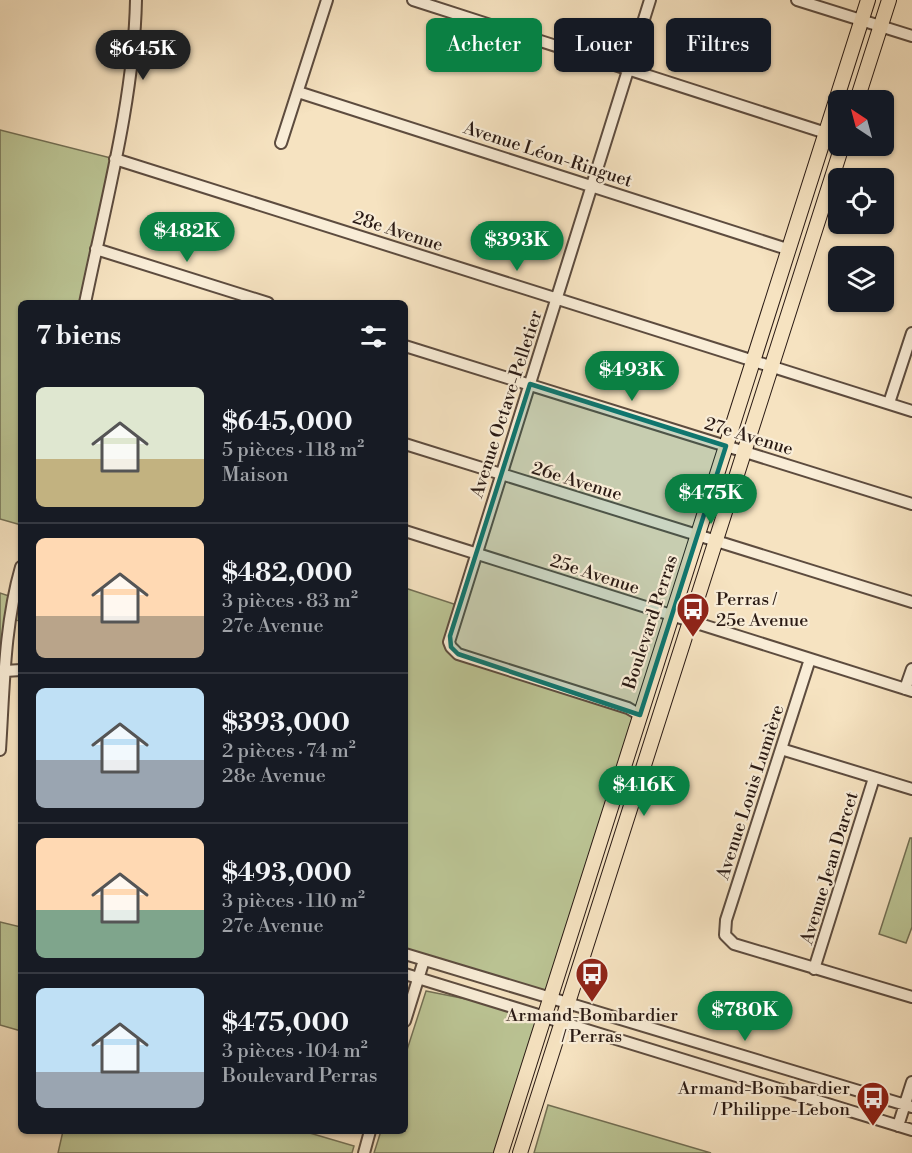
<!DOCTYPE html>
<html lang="fr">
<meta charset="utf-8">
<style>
:root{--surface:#171b24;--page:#242831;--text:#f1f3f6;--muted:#9ea1a6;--line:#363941;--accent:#0b8043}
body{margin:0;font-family:"Libre Bodoni",serif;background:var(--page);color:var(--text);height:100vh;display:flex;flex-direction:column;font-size:22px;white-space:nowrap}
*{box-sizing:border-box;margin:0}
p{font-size:20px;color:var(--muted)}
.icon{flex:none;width:33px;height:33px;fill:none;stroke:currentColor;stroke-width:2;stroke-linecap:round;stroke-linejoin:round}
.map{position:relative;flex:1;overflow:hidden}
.sheet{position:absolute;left:18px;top:300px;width:390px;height:834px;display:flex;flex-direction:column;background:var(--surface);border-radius:9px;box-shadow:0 2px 4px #0004}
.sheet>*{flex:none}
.guide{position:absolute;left:426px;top:18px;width:396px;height:54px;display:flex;gap:12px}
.needle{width:39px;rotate:324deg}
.fabs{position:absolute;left:828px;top:90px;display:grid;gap:12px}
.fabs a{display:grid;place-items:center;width:66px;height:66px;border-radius:9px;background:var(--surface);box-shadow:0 2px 4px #0004;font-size:30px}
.price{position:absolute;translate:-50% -51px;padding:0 14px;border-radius:21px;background:var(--accent);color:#fff;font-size:20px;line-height:39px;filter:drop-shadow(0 2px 3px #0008)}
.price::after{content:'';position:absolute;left:50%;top:36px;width:18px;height:14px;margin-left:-9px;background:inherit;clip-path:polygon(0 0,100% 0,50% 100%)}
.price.selected{background:#222;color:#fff}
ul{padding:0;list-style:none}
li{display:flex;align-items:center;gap:18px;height:150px;padding:0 18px}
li+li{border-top:2px solid var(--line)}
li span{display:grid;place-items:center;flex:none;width:168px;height:120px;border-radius:9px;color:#555}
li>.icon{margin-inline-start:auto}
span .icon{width:72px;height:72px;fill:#fffc;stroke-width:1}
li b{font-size:26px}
h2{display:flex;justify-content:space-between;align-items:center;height:72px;padding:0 18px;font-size:26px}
.chip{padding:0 21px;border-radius:9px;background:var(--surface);box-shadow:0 2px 4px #0004;font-size:21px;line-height:54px}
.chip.selected{background:var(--accent);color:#fff}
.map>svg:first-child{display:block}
</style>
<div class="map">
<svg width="912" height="1153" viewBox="0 0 912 1153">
<rect width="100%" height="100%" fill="#f6e3c1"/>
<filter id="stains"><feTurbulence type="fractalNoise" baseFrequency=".00333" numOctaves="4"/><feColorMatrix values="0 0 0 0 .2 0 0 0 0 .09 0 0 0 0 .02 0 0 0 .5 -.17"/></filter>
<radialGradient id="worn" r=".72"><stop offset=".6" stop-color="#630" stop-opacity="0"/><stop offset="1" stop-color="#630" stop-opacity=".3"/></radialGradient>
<!-- green -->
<path fill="#bbc494" stroke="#726f54" stroke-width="1.5" d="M0 130 115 159 85 303H21V525L0 519Z
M21 567V621L14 620 0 750V593L12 597Z
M405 588 460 606 451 647 640 715 550 997 405 954Z
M910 838H912V927L906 943 879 934Z
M0 922 21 927V1031L0 1025Z
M426 991 526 1011 544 1018 501 1153H374L381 1131H405V1056Z
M548 1105 711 1153H534Z
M63 1131H303L354 1146 352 1153H58Z"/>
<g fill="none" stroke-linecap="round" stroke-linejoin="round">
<!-- minor casing -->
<g stroke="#5d4c3f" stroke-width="14">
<path id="minor" d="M413 0 826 133
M797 0 912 36
M298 92 787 249
M281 143 327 0
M115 159 912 411
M96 249 268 303
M85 303C105 205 134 100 136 0
M405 346 912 504
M889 403 912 333
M405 444 912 602
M405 531 912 691
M810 659 726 920 725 935 734 944 912 997
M5 671 21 670
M905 689 912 669
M640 715 628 708 458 654 451 647 449 642 650 0
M781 749 912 789
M0 750C4 689 4 626 21 567
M405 954 912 1107
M814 969 874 778
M405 974 912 1130
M405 1021 424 960
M898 1126 912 1082
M364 1153 370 1131"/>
</g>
<!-- major casing -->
<g stroke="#2a1a14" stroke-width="16">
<path id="major" d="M857 100 889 0
M501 1153 868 0
M520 1153 842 146"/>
</g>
<!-- minor -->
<use href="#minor" stroke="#f9edd7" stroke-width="10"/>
<!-- major -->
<use href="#major" stroke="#f6e3c1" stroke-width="14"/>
</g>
<!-- marked area -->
<path fill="#0f766e" fill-opacity="0.2" stroke="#0f766e" stroke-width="4.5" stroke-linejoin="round" d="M530 384 726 446 640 715 458 654 451 647 450 636Z"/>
<!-- icons -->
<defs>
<g id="bus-pin" transform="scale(1.725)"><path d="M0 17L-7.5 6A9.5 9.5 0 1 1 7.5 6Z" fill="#8f2418" stroke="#f9edd7"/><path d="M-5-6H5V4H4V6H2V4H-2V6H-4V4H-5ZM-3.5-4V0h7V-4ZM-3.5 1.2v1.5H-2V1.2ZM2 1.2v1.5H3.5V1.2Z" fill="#fff"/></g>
</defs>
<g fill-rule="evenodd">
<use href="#bus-pin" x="693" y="609"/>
<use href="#bus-pin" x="592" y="974"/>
<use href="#bus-pin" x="873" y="1098"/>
</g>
<g text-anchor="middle" stroke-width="4.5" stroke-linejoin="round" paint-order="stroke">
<!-- street labels -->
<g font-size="18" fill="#2a1a14" stroke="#f9edd7">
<text transform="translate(548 154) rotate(18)" y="6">Avenue Léon-Ringuet</text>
<text transform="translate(398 231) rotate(18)" y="6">28e Avenue</text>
<text transform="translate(506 404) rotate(-72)" y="6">Avenue Octave-Pelletier</text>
<text transform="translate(749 436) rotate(17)" y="6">27e Avenue</text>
<text transform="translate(577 481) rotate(17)" y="6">26e Avenue</text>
<text transform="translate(595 574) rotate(18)" y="6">25e Avenue</text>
<text transform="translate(650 622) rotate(-72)" y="6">Boulevard Perras</text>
<text transform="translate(750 792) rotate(-72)" y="6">Avenue Louis Lumière</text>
<text transform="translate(829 868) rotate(-73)" y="6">Avenue Jean Darcet</text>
</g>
<!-- poi labels -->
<g font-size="18" fill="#2a1a14" stroke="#f9edd7" text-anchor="start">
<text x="716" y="605">Perras /<tspan x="716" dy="21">25e Avenue</tspan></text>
<text x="592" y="1021" text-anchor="middle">Armand-Bombardier<tspan x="592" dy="21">/ Perras</tspan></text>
<text x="850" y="1094" text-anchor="end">Armand-Bombardier<tspan x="850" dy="21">/ Philippe-Lebon</tspan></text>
</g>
</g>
<rect width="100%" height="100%" filter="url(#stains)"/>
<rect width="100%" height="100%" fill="url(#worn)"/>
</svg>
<div class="fabs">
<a><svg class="needle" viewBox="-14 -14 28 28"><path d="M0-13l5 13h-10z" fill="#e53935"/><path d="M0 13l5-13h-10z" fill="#9ea1a6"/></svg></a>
<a><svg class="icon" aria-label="locate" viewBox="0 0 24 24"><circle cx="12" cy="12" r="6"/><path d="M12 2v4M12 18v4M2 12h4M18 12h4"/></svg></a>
<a><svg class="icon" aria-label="layers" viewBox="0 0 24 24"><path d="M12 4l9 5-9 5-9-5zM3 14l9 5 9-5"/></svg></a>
</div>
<b class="price selected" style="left:143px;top:81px">$645K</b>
<b class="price" style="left:187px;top:263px">$482K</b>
<b class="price" style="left:517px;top:272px">$393K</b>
<b class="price" style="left:632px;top:402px">$493K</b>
<b class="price" style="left:711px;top:525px">$475K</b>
<b class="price" style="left:644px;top:817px">$416K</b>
<b class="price" style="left:745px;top:1042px">$780K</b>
<div class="guide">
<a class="chip selected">Acheter</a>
<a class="chip">Louer</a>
<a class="chip">Filtres</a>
</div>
<section class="sheet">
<h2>7 biens<svg class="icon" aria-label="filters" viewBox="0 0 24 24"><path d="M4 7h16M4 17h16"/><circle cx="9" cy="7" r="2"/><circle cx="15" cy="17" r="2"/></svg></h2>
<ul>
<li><span style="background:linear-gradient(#dfe7d0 60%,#c2b280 0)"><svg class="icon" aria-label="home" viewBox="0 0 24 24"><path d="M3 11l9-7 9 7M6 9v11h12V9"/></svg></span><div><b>$645,000</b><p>5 pièces · 118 m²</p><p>Maison</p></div></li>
<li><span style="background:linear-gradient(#ffd9b3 65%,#b9a48a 0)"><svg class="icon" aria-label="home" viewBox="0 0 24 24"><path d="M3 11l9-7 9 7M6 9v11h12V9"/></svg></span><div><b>$482,000</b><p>3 pièces · 83 m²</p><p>27e Avenue</p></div></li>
<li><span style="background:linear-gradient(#bfe0f5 60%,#9aa5b1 0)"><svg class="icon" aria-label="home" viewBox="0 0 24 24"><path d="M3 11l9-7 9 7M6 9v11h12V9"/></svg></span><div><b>$393,000</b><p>2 pièces · 74 m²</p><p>28e Avenue</p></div></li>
<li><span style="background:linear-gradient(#ffd9b3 60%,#7fa58c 0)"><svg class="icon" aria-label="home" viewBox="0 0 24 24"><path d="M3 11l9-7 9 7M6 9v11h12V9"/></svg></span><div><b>$493,000</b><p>3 pièces · 110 m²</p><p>27e Avenue</p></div></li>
<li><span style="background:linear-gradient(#bfe0f5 70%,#9aa5b1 0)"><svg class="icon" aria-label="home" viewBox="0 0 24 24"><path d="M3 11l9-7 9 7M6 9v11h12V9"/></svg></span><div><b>$475,000</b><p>3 pièces · 104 m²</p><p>Boulevard Perras</p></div></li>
</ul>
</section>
</div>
